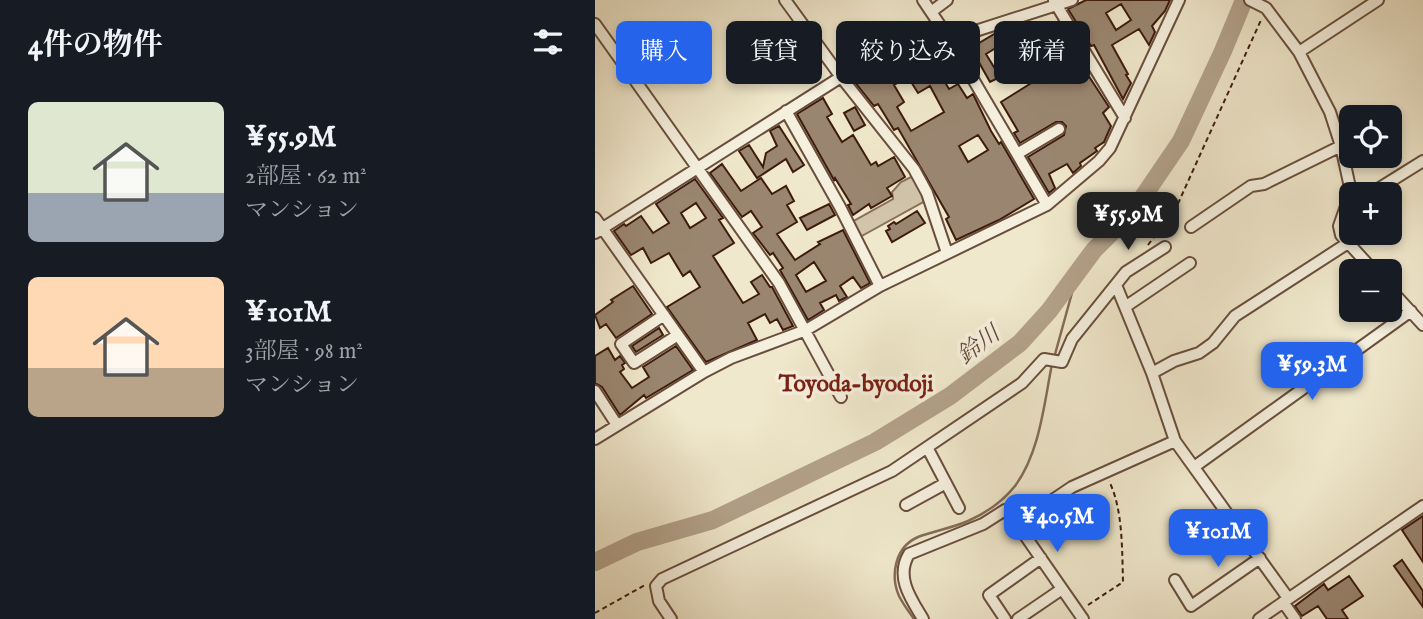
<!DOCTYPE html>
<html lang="ja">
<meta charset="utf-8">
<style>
:root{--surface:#171b24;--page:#20242c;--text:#f1f3f6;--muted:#9ea1a6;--accent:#2563eb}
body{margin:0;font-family:"IM FELL English","Noto Serif JP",serif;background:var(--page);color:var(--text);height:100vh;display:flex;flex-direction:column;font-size:26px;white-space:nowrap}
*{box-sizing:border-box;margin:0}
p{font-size:23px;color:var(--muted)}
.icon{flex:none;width:38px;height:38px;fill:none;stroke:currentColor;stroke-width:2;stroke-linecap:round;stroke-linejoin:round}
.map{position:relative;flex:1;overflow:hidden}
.side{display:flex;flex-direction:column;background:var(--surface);width:595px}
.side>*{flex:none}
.guide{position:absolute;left:21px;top:21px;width:665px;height:63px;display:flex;gap:14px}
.fabs{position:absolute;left:744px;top:105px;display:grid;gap:14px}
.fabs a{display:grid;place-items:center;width:63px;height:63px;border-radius:10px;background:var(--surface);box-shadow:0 4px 10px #0003;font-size:35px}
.price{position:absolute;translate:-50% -60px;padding:0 16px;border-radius:14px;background:var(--accent);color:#fff;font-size:23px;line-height:46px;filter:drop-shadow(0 2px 4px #0008)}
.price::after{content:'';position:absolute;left:50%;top:42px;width:21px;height:16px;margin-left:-10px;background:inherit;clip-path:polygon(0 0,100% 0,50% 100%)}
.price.selected{background:#222;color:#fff}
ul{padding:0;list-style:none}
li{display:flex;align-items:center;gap:21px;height:175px;padding:0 28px}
li span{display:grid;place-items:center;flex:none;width:196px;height:140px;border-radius:10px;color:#555}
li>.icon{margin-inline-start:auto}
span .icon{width:84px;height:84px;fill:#fffc;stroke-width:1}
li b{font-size:30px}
h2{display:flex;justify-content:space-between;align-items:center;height:84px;padding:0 28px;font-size:30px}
.chip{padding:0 24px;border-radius:10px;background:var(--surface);box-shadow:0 4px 10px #0003;font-size:24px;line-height:63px}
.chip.selected{background:var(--accent);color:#fff}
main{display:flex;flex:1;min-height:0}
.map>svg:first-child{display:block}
</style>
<main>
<section class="side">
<h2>4件の物件<svg class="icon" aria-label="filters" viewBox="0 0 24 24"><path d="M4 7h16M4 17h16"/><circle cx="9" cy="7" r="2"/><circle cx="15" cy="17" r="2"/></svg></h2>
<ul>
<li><span style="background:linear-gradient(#dfe7d0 65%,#9aa5b1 0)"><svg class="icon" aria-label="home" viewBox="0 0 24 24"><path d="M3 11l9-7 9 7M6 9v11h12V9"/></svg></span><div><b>¥55.9M</b><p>2部屋 · 62 m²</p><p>マンション</p></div></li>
<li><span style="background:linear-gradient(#ffd9b3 65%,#b9a48a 0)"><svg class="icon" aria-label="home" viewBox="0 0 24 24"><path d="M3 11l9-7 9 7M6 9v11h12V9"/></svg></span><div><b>¥101M</b><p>3部屋 · 98 m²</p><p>マンション</p></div></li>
</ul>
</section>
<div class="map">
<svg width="828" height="619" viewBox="0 0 828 619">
<rect width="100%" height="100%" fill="#f0e8cc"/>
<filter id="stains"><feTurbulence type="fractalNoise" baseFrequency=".00286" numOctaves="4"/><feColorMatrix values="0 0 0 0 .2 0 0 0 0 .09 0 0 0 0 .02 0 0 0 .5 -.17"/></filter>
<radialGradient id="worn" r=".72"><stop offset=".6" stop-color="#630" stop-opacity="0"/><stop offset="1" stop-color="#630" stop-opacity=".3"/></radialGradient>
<!-- green -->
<path fill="#d2c5ac" stroke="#88705c" stroke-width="2" d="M318 176 330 201 265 237 257 222 298 199 297 192 306 182Z"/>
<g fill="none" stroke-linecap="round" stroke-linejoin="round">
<!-- stream -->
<path stroke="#846c59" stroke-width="2.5" d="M459 358 483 271
M319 619C314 612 308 604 304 596 295 575 300 547 323 537 339 531 357 528 373 521 391 513 408 501 420 486 445 452 449 404 457 364"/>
<!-- river -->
<path stroke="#b3a28b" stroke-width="18" d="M0 562 42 542 118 520 280 442 355 396 425 343 454 311 499 250 539 210 586 141 628 51 649 0"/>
</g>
<!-- building -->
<path fill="#9a8670" stroke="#3d1b0d" stroke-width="2" fill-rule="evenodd" d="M491 0H575L570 11 557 26 560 32 554 45 544 29 517 45 533 74 531 75 536 83 528 99 499 45 496 46 473 9ZM526 4 536 20 521 30 511 13Z
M462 22 484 59 479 62 488 77 493 75 514 107 508 113 516 126 509 142 500 148 502 151 485 163 486 166 478 173 472 164 454 174 460 188 454 193 433 157 469 135 471 126 467 122H461L425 143 419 133 423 131 406 102 438 82 431 70 444 62 434 45 415 56 409 43 391 54 405 77 395 82 382 59 377 62 366 44 376 41 379 46 401 33 424 25 432 39Z
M348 50 352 56 339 64 354 89 363 84 372 98 378 94 396 131 404 144 406 142 439 199 404 220 361 240 351 219 354 217 303 128 299 130 283 104 279 106 259 81 331 55 333 58ZM313 77 323 93 335 86 349 112 316 131 302 107 309 102 299 85ZM383 135 393 150 373 162 364 146Z
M228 98 237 114 232 117 247 142 258 135 276 165 281 162 283 166 299 157 310 177 292 188 297 196 276 208 274 204 258 215 253 205 256 204 240 178 239 180 202 114Z
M260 107 270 125 259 131 249 113Z
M184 126 209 165 198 172 191 159 162 178 144 151 154 145 168 167 171 153 182 146 175 131Z
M127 164 146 191 166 178 177 194 191 186 199 201 192 205 202 222 182 234 200 260 225 244 223 242 248 230 275 283 266 288 258 277 245 286 252 297 244 301 241 295 225 303 229 310 213 320 185 270 188 268 178 253 175 255 158 233 167 227 156 211 147 217 115 173ZM219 262 231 281 211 292 201 275Z
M100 179 128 218 124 220 139 243 118 256 148 303 164 294 156 282 167 275 175 287H177L198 326 188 330 182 319 175 323 170 314 153 323 162 340 111 362 72 307 105 287 95 271 88 276 74 253 56 263 48 248 36 255 19 231 29 224 31 226 46 216 58 233 74 223 61 204ZM101 203 111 218 95 228 86 213Z
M234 204 240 215 212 230 205 218Z
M322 211 330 223 297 242 291 231 295 229 293 226 299 222 301 224Z
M38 286 57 314 21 338 11 324 5 328 0 315 18 302 16 300Z
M64 328 68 335 41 352 37 346Z
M81 346 98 370 51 398 49 395 25 415 7 387 0 383V356L13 348 20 360 25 356 30 363 27 365 29 369 25 372 37 388 54 377 48 367Z
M828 516V562L807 530Z
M807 560 828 591V607L799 566Z
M754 576 768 596 747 610 753 619H732L723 606 707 616 700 606 729 584 733 590Z"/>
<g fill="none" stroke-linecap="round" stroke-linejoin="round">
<!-- minor casing -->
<g stroke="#6a4e3d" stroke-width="14">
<path id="minor" d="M190 0 246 77 319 169 332 193 352 253
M328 0 355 40 452 205
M655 0 671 8 704 52 735 112 746 146 756 192 744 226 746 235 779 271
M459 1 530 118
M336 12 352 0
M0 24 184 283 246 397
M704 52 783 0
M191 111 245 207 285 286
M422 154 464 129
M775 194 828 161
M0 218 109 372
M596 227 656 186 669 184 746 146
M0 233 246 77 309 54 477 0
M521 285 557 373 580 441 693 598
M794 288 828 325
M530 307 595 263
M69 315 26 344 39 363 83 335
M557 373 579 361 604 353 618 343 640 316 753 243
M0 391 22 425
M0 439 109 372 136 358 211 330 285 286 452 205 504 161 515 148 584 0
M333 449 364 508
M599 467 816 311
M311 505 351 483
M422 524 477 487 580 441
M580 580 596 606 665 558
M688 602 700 619
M76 619 64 601 61 586 67 579 297 471 427 383 449 359 467 362 477 339 531 272 570 247
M328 619C316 599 300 577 314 554L388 524 410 510 422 524 488 619
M410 619 394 595 446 558
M423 619 467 589
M664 619 828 506"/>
</g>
<!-- path -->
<path stroke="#3d1b0d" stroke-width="2" stroke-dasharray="5 3.5" stroke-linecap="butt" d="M553 245 581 208 666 20
M493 605 528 582C527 550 528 509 514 481
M0 613 50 585"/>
<!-- minor -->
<use href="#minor" stroke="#f5f0de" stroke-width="10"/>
</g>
<g text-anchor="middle" stroke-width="7" stroke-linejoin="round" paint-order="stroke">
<!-- water labels -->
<g font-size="23" font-style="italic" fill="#664a39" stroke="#f5f0de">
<text transform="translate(383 344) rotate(-37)" y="8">鈴川</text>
</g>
<!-- neighbourhood labels -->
<g font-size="23" font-weight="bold" fill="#7a1f14" stroke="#f5f0de">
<text x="261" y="391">Toyoda-byodoji</text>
</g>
</g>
<rect width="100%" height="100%" filter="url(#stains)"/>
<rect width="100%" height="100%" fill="url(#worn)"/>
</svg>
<div class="fabs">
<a><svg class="icon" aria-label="locate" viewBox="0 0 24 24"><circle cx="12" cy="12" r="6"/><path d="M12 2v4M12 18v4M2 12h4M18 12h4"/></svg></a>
<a>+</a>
<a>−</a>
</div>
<b class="price selected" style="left:533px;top:252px">¥55.9M</b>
<b class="price" style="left:717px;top:402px">¥59.3M</b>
<b class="price" style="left:462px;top:554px">¥40.5M</b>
<b class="price" style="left:623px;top:569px">¥101M</b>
<div class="guide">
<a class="chip selected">購入</a>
<a class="chip">賃貸</a>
<a class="chip">絞り込み</a>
<a class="chip">新着</a>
</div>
</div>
</main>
